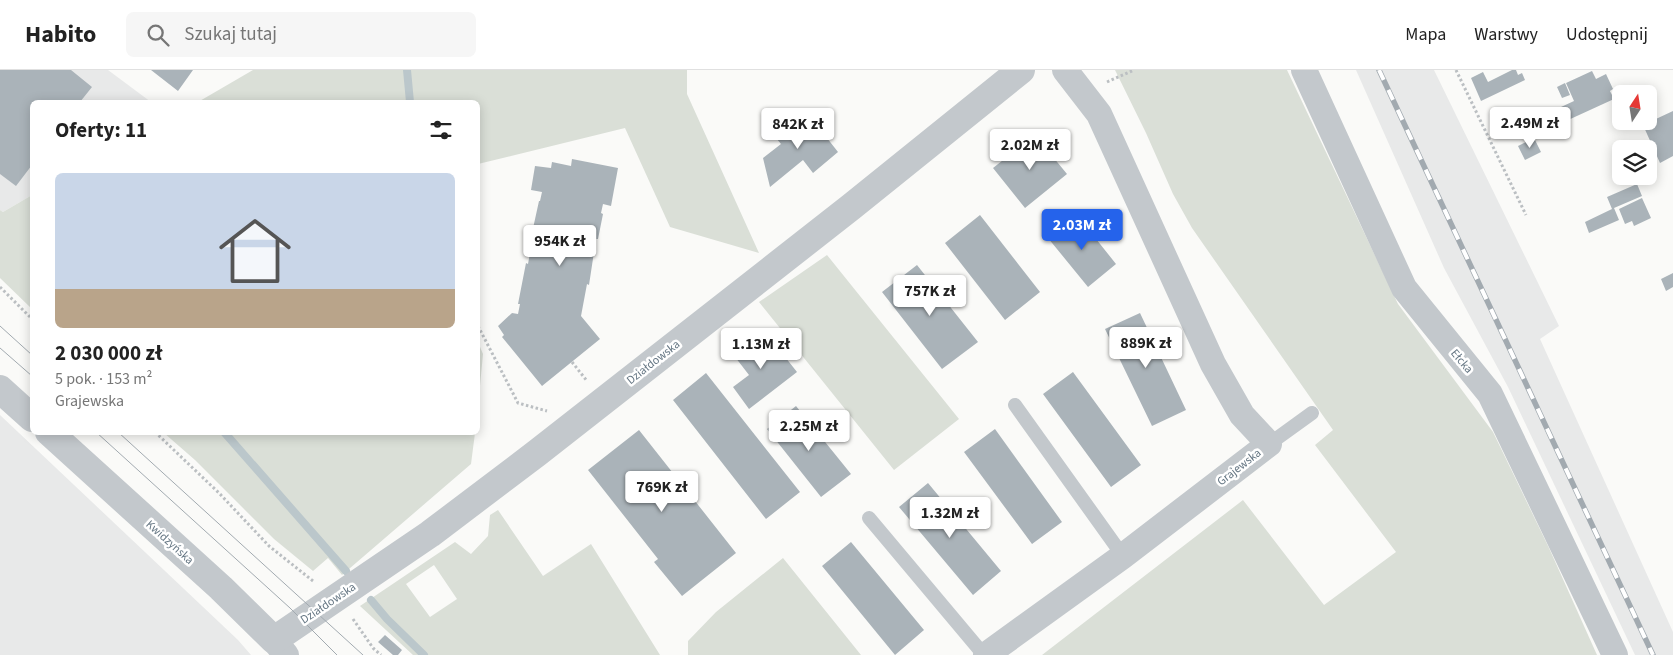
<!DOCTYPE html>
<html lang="pl">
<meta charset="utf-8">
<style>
:root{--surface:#fff;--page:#f6f6f6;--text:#222;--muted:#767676;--line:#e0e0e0;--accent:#2563eb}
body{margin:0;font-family:"Source Sans 3",sans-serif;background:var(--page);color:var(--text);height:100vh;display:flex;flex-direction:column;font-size:19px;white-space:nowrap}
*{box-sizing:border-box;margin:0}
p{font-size:16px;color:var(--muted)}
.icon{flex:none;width:28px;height:28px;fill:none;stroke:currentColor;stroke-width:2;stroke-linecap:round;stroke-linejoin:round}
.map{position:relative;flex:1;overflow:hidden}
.details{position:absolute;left:30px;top:30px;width:450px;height:335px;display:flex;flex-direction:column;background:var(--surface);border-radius:8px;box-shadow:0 2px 12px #0003}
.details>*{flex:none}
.needle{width:32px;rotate:12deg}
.buttons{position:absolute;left:1612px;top:15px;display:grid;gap:10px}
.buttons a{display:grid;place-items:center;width:45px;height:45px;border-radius:8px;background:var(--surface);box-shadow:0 2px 12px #0003;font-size:25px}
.price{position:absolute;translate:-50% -42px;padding:0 11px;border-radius:5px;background:#fff;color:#222;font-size:16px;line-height:32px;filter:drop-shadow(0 1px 2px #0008)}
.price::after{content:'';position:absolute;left:50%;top:30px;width:15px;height:11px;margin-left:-8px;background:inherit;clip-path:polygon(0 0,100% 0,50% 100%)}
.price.selected{background:var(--accent);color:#fff}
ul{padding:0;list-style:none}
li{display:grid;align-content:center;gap:10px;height:265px;padding:0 25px}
li span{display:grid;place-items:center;height:155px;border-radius:8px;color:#555}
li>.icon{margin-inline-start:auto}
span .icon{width:90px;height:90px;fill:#fffc;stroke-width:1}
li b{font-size:21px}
h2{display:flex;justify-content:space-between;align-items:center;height:60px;padding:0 25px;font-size:21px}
header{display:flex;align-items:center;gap:30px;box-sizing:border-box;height:70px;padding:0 25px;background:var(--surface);border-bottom:1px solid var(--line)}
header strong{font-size:24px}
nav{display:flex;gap:28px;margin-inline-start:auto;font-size:18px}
.search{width:350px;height:45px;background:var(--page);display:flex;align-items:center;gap:12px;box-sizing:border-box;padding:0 18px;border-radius:8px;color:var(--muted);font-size:19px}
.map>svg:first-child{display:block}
</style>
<header>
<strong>Habito</strong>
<div class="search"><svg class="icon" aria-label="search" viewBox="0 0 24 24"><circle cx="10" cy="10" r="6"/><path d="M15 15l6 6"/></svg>Szukaj tutaj</div>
<nav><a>Mapa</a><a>Warstwy</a><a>Udostępnij</a></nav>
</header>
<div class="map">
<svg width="1673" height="585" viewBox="0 0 1673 585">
<rect width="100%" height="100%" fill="#fafaf8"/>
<!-- built -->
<path fill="#e8e9e9" d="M0 0H108L151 32H32V125L3 142 0 140Z
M1356 0H1434L1559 256 1540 269 1673 562V585H1635L1508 317 1444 198Z
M0 345 238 570 251 585H0Z"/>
<!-- green -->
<path fill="#dadfd7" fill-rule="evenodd" d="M253 0H687V24L759 183 670 157 625 58 478 94V32H198Z
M1115 0H1287L1398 234 1493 362 1549 478 1597 585H1042L1243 430 1324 535 1396 482 1315 375 1333 360 1192 158 1173 124 1146 63Z
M32 125V239L0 208V140L3 142Z
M827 185 959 349 894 400 759 232Z
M478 272 483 284 478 337Z
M164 363H475L471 394 342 505 328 488 313 501 274 469 195 390Z
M498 440 543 506 591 474 660 585H413L360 536 455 472 471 484 488 466 490 445ZM434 495 457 529 430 547 406 514Z
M783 488 861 585H688V571L716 542Z"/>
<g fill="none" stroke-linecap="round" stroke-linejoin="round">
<!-- stream -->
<path stroke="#bbc7cb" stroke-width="8" d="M407 0 410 32
M224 362 346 501
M371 530 387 549 424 585"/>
</g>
<!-- building -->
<path fill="#aab3b9" d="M0 0H71L92 17 80 32H32V95L16 116 0 104Z
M151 0H193L178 21Z
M1512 0H1516L1518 5 1522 3 1525 10 1481 31 1471 8 1483 2 1488 12Z
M1592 1 1596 9 1606 4 1613 19 1610 21 1614 29 1566 51 1561 37 1574 31 1566 13Z
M1565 13 1570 25 1562 28 1557 17Z
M1673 41V86L1660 93 1643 55Z
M812 49 838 82 813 103 803 90 770 117 763 88 781 74 772 63 789 50 798 60Z
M1035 65 1067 104 1025 138 993 98Z
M1534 68 1541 82 1525 90 1518 76Z
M572 89 618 98 611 136 603 134 601 143 603 144 598 169H596L589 215 587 214 581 246 600 269 542 316 502 267 504 265 498 256 512 243 518 244 520 234H518L526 193 528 194 532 172H530L539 131H540L542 122 531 120 535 96 551 98 552 92 571 96Z
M1637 114 1642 126 1614 138 1619 150 1589 163 1585 152 1612 139 1607 127Z
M1642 128 1651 148 1634 156 1632 151 1625 154 1619 139Z
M980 145 1040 222 1005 250 945 173Z
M1077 145 1116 194 1088 217 1048 168Z
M917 195 978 272 942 299 882 222Z
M1673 203V217L1666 221 1661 209Z
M1140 243 1186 340 1152 356 1105 259Z
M755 264 767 278 774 273 797 302 749 339 733 317 749 305 732 283Z
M1073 302 1141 395 1111 417 1043 324Z
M706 303 800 422 766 449 673 330Z
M796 336 851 404 821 427 767 359Z
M995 359 1062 452 1032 474 964 382Z
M639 360 736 483 682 526 654 492 658 489 588 400Z
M928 413 1001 501 973 525 899 437Z
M851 472 924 560 895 585 822 496Z
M385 565 402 580 398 585H393L378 572Z"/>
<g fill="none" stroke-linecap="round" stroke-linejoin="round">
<!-- path -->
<path stroke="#bbbfc2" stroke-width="3" stroke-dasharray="2.5 2.5" stroke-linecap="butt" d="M1456 0 1526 145
M1107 12 1134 0
M0 217 32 249
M478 256 518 333 547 341
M572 292 587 311
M155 362 219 423 269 476 313 511
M353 549 373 578 381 585"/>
<!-- service -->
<path stroke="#c3c8cc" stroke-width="14" d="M1015 335 1123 486
M1269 374 1312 343
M869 448 984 585"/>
<!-- minor -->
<path stroke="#c3c8cc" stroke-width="26" d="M1304 0 1404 218 1490 324 1615 585
M274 570 286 585
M986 585 1123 486 1269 374 1242 345 1213 294 1099 44 1065 0"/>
<!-- tertiary -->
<path stroke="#c3c8cc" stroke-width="28" d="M0 319 32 348
M49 362 221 518 274 570 430 464 537 383 851 137 1021 0"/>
<!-- tram -->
<path stroke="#a2aab0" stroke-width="1" d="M0 256 32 285
M0 278 32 306
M96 362 290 538 337 585
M118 362 363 585"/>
<!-- rail casing -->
<g stroke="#a2aab0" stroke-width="5.5">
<path id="rail" d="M1379 0 1653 585"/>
</g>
<!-- rail -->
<use href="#rail" stroke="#fff" stroke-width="4" stroke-dasharray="11" stroke-linecap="butt"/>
</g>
<g text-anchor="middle" stroke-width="5" stroke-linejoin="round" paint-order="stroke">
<!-- street labels -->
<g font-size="12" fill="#657683" stroke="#fff">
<text transform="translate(1462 291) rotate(50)" y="4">Ełcka</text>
<text transform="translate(653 292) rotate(-38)" y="4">Działdowska</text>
<text transform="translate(1239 397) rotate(-38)" y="4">Grajewska</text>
<text transform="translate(170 472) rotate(42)" y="4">Kwidzyńska</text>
<text transform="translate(328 533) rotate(-34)" y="4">Działdowska</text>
</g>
</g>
</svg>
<div class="buttons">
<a><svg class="needle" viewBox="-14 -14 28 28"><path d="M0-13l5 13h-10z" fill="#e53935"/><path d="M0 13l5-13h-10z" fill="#767676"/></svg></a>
<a><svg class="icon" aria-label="layers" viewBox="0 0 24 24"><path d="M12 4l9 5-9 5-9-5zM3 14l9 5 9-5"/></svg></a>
</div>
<b class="price" style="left:1530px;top:79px">2.49M zł</b>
<b class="price" style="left:798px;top:80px">842K zł</b>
<b class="price" style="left:1030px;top:101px">2.02M zł</b>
<b class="price selected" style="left:1082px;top:181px">2.03M zł</b>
<b class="price" style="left:560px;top:197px">954K zł</b>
<b class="price" style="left:930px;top:247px">757K zł</b>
<b class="price" style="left:1146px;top:299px">889K zł</b>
<b class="price" style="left:761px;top:300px">1.13M zł</b>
<b class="price" style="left:809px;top:382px">2.25M zł</b>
<b class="price" style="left:662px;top:443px">769K zł</b>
<b class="price" style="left:950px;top:469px">1.32M zł</b>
<section class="details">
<h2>Oferty: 11<svg class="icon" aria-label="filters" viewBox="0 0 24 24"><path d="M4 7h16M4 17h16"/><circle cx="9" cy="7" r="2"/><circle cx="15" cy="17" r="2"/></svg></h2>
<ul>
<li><span style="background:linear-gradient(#c9d6e8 75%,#b9a48a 0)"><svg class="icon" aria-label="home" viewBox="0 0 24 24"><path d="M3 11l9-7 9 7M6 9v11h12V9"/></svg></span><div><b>2 030 000 zł</b><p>5 pok. · 153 m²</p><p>Grajewska</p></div></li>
</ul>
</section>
</div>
